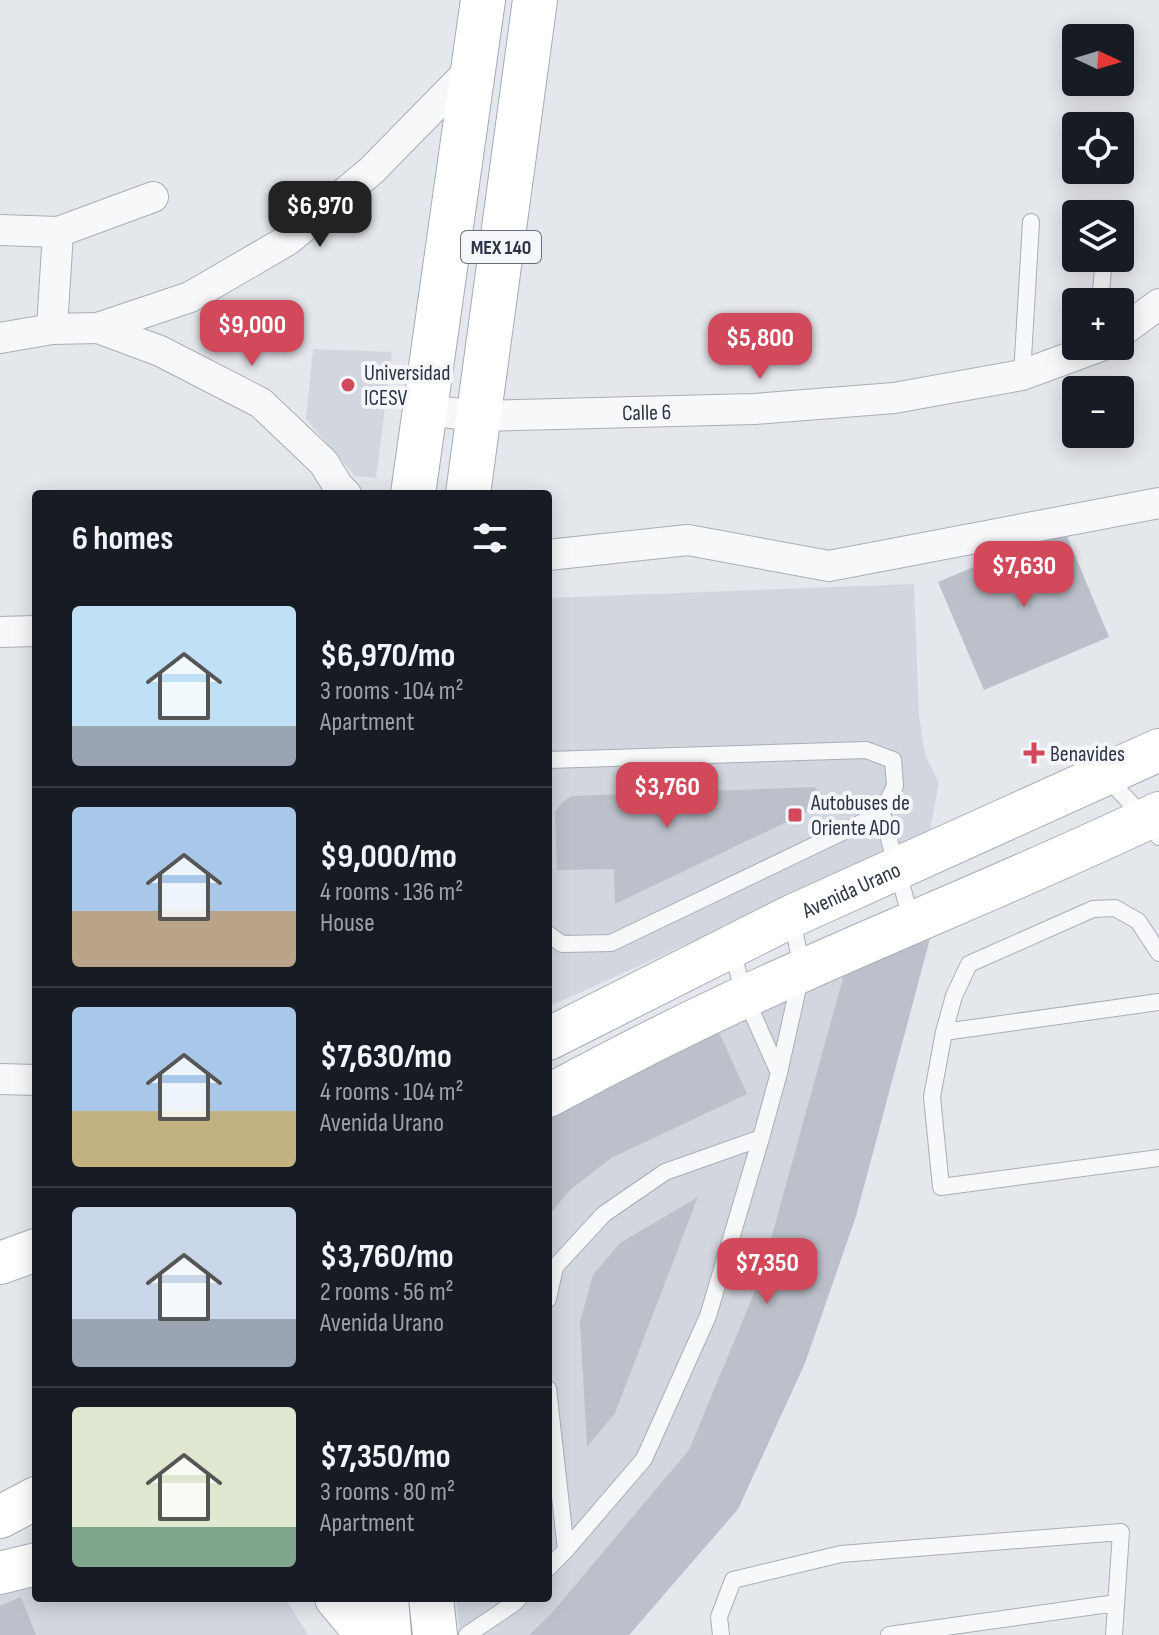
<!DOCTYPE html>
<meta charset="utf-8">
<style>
:root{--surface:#171b24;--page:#242831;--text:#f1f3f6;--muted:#9ea1a6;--line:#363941;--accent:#d1495b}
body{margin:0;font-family:"Sofia Sans Condensed",sans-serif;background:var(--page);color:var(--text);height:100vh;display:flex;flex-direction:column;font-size:30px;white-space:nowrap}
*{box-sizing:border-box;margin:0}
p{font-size:26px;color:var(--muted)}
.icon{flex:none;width:44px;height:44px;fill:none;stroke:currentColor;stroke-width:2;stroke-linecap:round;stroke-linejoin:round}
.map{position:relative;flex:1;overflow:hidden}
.sheet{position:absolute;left:32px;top:490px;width:520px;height:1112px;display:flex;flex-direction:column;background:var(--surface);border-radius:8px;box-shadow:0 4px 20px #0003}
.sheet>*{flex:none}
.needle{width:52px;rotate:94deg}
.controls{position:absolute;left:1062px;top:24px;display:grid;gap:16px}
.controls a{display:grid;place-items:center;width:72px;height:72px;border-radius:8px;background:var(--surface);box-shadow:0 4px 20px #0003;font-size:40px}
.price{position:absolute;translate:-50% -68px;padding:0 18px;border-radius:16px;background:var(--accent);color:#fff;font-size:26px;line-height:52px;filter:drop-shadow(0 2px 4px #0008)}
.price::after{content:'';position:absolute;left:50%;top:48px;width:24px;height:18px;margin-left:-12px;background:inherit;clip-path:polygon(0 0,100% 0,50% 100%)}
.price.selected{background:#222;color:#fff}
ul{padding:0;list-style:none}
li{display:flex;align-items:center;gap:24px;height:200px;padding:0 40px}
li+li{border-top:2px solid var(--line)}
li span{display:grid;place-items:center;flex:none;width:224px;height:160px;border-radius:8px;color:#555}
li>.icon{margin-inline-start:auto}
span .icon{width:96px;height:96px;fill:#fffc;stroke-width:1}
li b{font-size:34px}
h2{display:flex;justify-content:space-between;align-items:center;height:96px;padding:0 40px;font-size:34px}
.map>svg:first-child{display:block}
</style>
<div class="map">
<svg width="1159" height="1635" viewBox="0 0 1159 1635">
<rect width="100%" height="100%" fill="#e4e7ec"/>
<!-- built -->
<path fill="#d2d6de" d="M313 349 392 352 376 478 355 476 306 419Z
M914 584 919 716 925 754 939 783 929 834 548 1007V598Z
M933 927 856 1216 805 1363 738 1509 629 1635H460L456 1598H548V1112Z
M36 1584V1598H285L308 1635H0V1589Z"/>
<!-- building -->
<path fill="#bbc0ca" d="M1064 529 1109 637 984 690 938 582Z
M815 787 821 797 820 806 615 904 614 869 557 870 555 812 563 802 571 796Z
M933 927 856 1216 805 1363 738 1509 629 1635H529L551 1614 689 1450 760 1279 846 967Z
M717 1028 747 1094 611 1158 570 1190 548 1216V1112Z
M698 1197 615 1413 587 1447 580 1322 593 1275 620 1243Z
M21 1597 36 1635H0V1606Z"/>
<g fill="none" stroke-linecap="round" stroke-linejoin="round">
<!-- lane casing -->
<g stroke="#a9aeb7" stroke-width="18">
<path id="lane" d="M1100 302 1104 258
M1022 375 1031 222
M548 760 866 750 893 760 895 786 882 813 611 943 562 944 548 934
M1106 777 1146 819 1159 837
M882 813 912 923
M731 947 745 997 779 1073
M1159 953 1138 921 1115 908 1093 909 969 964 954 996 944 1032 932 1097 941 1187 1159 1158
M944 1032 1159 1002
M548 1299 555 1267 604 1214 665 1172 761 1138
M548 1389 566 1550
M548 1568 566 1550 644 1459 708 1316 761 1138 779 1073 802 970 792 918
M467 1635 513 1604 519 1598
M721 1635 719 1617 733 1580 841 1554 1121 1532 1114 1635
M889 1635 1116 1603"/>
</g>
<!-- street casing -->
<g stroke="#a9aeb7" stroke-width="32">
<g id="street">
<path d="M0 230 58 232 153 197"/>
<path d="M98 328 160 351 261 403 324 463 338 486 346 494"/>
<path d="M52 329 58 232"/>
<path d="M1120 333 1159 304"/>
<path d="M0 338 52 329 98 328 190 297 288 240 371 171 474 66"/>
<path id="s1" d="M425 410 478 416 754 409 894 398 1022 375 1101 346"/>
<path d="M548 555 688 540 829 566 1159 503"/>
<path d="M0 632 36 631"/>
<path d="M0 1079 36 1080"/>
</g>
</g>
<!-- secondary casing -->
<g stroke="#a9aeb7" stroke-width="44">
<g id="secondary">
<path id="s2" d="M548 1039 792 916 1159 750"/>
<path d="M548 1096C631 1051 717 1008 804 970 922 917 1042 869 1159 813"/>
<path d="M0 1263 36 1250"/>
<path d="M0 1517 36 1498"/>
<path d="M0 1573 36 1564"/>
<path d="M336 1598 367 1635"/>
</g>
</g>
<!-- primary casing -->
<g stroke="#a3abb8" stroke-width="46">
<path id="primary" d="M413 494 483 0
M468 494 535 0
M386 1598 389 1635
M431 1598 435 1635"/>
</g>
<!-- lane -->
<use href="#lane" stroke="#f7f8fa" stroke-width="16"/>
<!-- street -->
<use href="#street" stroke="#f7f8fa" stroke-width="30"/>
<!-- secondary -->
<use href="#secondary" stroke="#fff" stroke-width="42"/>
<!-- primary -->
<use href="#primary" stroke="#fff" stroke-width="44"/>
</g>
<!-- markers -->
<g fill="#d1495b" stroke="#f4f6f9" stroke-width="3">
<circle cx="348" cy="385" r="8"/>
<path d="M1030 741h8v8h8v8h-8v8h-8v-8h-8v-8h8z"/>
<rect x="787" y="807" width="16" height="16" rx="4"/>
</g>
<g text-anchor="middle" stroke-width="8" stroke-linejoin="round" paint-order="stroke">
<!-- shield labels -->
<rect fill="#f4f6f9" stroke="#676e7b" stroke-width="2" x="461" y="231" width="80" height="32" rx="6"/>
<g font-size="20" font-weight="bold" fill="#2b3445">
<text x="501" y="254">MEX 140</text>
</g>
<!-- poi labels -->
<g font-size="22" fill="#2b3445" stroke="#f4f6f9" text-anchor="start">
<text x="364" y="380">Universidad<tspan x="364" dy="25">ICESV</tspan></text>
<text x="1050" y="761">Benavides</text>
<text x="811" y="810">Autobuses de<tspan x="811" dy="25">Oriente ADO</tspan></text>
</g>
<!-- street labels -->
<g font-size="22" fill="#2b3445" stroke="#f4f6f9">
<text dy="8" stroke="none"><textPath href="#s1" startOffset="222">Calle 6</textPath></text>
<text dy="8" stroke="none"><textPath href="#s2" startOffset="338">Avenida Urano</textPath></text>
</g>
</g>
</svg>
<div class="controls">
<a><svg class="needle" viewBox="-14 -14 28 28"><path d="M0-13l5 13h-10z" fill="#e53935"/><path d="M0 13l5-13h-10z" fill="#9ea1a6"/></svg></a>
<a><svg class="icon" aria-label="locate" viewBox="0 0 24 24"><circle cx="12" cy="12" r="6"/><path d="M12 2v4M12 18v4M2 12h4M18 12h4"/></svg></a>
<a><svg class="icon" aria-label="layers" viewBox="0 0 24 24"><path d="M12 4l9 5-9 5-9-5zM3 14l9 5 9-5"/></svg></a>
<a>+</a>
<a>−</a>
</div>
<b class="price selected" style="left:320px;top:249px">$6,970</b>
<b class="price" style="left:252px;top:368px">$9,000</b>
<b class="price" style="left:760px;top:381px">$5,800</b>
<b class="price" style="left:1024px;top:609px">$7,630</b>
<b class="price" style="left:667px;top:830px">$3,760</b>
<b class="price" style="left:767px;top:1306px">$7,350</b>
<section class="sheet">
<h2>6 homes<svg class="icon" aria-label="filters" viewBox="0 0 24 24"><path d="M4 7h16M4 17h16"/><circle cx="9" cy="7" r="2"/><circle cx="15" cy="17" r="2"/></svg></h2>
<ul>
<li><span style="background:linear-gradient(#bfe0f5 75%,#9aa5b1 0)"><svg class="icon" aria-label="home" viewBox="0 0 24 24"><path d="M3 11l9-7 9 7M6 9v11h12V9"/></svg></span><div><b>$6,970/mo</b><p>3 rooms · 104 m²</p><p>Apartment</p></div></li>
<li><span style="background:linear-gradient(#a9c7e8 65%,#b9a48a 0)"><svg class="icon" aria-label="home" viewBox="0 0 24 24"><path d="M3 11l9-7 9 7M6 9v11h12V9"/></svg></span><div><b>$9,000/mo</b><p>4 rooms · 136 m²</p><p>House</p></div></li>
<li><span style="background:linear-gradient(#a9c7e8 65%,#c2b280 0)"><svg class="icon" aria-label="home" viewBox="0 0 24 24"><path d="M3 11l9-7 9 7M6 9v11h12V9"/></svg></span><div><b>$7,630/mo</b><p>4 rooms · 104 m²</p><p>Avenida Urano</p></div></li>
<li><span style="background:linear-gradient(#c9d6e8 70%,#9aa5b1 0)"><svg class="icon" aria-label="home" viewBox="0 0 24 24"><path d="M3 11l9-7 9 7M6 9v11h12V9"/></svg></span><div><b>$3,760/mo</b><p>2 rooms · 56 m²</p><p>Avenida Urano</p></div></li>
<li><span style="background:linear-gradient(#dfe7d0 75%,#7fa58c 0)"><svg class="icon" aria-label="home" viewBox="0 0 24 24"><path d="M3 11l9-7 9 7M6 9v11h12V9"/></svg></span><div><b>$7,350/mo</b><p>3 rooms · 80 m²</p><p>Apartment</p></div></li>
</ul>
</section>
</div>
